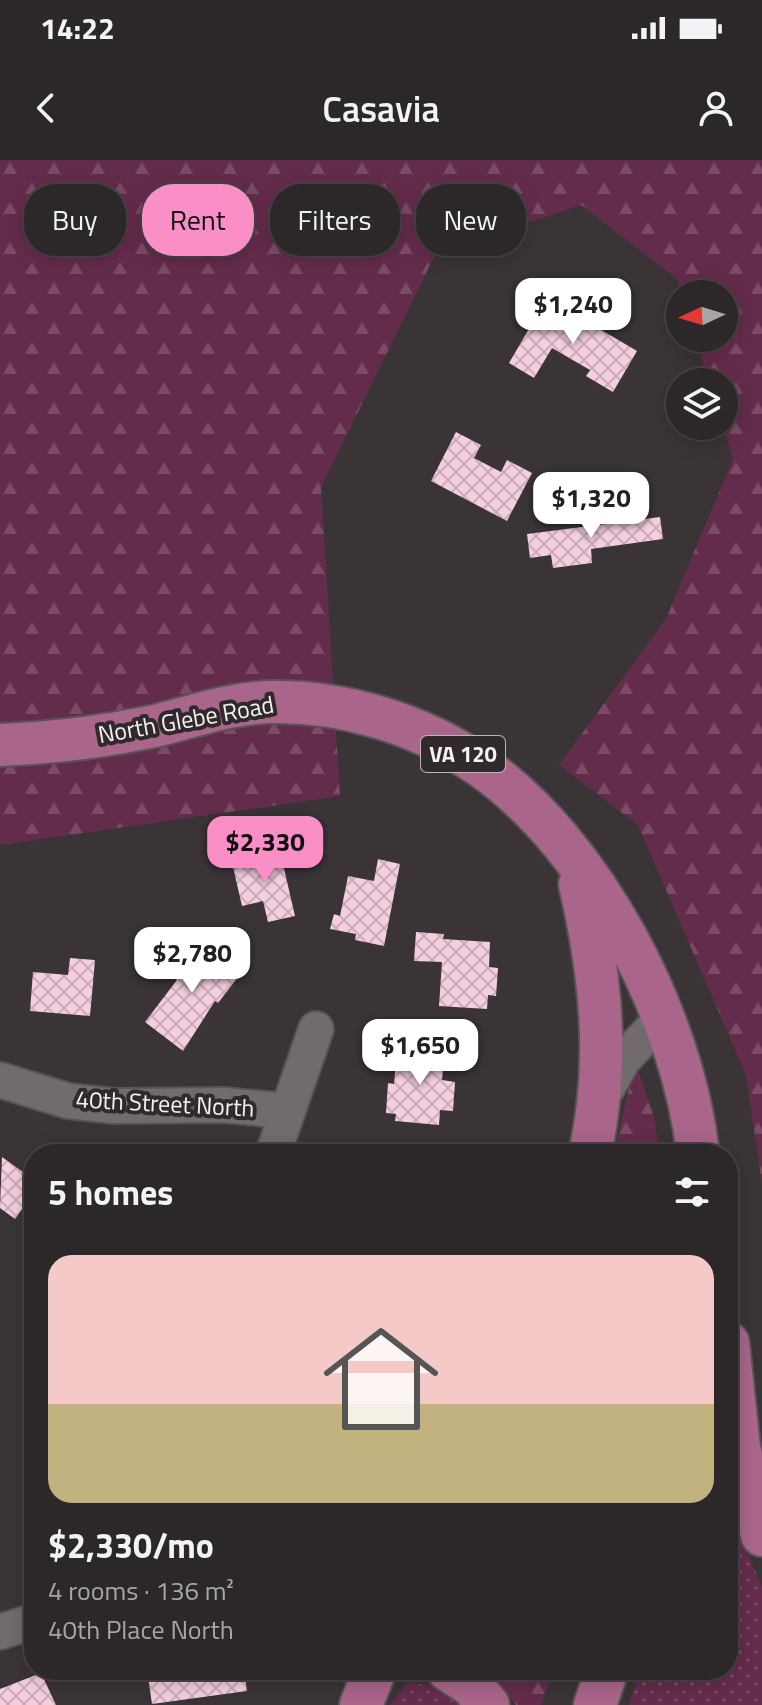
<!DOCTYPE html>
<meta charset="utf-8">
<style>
:root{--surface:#2c2729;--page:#342f31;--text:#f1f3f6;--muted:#a6a5a8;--line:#484446;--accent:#fa8fc7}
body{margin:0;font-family:"Titillium Web",sans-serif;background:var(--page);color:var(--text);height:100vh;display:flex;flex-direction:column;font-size:30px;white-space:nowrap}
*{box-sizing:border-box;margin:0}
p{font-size:26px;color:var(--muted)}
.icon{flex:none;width:44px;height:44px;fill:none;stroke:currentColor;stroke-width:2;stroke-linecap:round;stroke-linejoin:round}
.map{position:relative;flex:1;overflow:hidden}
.panel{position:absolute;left:24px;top:984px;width:714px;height:536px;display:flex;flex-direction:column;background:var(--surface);border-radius:32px;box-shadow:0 4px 20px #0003,0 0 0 2px var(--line)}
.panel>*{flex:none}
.hud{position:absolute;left:24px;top:24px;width:714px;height:72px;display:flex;gap:16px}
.needle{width:52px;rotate:266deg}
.buttons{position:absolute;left:666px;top:120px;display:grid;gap:16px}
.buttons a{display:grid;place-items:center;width:72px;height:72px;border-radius:50%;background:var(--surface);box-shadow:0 4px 20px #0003,0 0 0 2px var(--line);font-size:40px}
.price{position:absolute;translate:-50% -68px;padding:0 18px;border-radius:16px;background:#fff;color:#222;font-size:26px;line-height:52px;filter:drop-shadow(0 2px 4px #0008)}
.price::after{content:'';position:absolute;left:50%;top:48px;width:24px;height:18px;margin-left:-12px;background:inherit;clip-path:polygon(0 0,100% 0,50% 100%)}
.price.selected{background:var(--accent);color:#111}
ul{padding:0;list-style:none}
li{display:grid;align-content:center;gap:16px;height:424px;padding:0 24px}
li+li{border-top:2px solid var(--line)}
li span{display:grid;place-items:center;height:248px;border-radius:24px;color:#555}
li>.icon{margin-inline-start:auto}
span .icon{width:144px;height:144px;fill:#fffc;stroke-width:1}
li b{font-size:34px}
h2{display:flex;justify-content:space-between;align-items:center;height:96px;padding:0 24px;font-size:34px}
.chip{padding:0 28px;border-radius:32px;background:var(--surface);box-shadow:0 4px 20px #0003,0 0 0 2px var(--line);font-size:28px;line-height:72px}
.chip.selected{background:var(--accent);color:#111}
.status{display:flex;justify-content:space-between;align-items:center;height:56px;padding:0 40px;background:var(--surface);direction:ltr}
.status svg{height:22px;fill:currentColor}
header{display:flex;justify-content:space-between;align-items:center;height:104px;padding:0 24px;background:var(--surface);font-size:36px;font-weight:600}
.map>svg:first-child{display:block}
</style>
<div class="status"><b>14:22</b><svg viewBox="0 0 49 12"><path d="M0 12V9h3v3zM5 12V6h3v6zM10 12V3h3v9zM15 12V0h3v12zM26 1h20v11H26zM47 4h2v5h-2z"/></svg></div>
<header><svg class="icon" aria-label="back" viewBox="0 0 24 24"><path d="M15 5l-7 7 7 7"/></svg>Casavia<svg class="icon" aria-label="person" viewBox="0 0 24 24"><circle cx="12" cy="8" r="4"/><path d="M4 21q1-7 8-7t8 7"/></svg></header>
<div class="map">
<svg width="762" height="1545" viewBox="0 0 762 1545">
<defs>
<pattern id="grass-dots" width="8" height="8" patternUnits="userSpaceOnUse" patternTransform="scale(2)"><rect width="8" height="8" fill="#642c4b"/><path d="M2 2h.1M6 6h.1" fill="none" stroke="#7b4b65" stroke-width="1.8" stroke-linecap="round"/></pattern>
<pattern id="forest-firs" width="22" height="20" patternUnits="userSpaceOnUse" patternTransform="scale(2)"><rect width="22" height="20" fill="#642c4b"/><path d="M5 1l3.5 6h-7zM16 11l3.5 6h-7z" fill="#7b4b65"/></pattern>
<pattern id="building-cross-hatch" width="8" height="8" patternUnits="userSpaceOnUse" patternTransform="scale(2)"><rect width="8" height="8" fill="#f5cfe1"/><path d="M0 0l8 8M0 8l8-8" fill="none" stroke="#caadbb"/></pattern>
</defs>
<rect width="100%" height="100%" fill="#3a3437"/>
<!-- grass -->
<path fill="url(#grass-dots)" d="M728 1342 762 1428V1545H629L640 1510H728Z
M407 1523 442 1526 462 1545H390Z"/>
<!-- forest -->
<path fill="url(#forest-firs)" d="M0 0H762V1023L746 915 638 665 559 605 666 459 733 299 723 266 724 222H709L695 178H724V134H682L677 119 581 45 436 93 321 327 340 636 0 685Z
M635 902 654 957 660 994H614Z
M489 1510H553L541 1545H516Z"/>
<!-- building -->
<path fill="url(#building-cross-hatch)" d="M547 138 637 191 613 232 586 216 590 210 552 188 534 218 509 203Z
M456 272 481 285 474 298 501 312 507 300 532 313 507 361 431 321Z
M660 357 663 379 591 389 592 403 553 408 551 395 530 398 527 374Z
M279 687 295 756 268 762 263 741 242 746 233 707 244 704 243 696Z
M378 699 400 704 384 786 355 780 356 774 330 769 334 754 340 756 348 716 374 721Z
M416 772 444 774 443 779 490 782 489 807 498 808 496 836 488 835 487 849 439 846 442 802 414 801Z
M206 784 242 812 218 843 215 841 183 891 145 862 177 820 169 814 186 791 196 798Z
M70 798 95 800 90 856 30 851 33 812 68 815Z
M416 886 445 889 442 920 455 922 453 951 440 950 439 965 395 961 396 954 386 953 388 923 394 924 397 891 415 893Z
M2 997 34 1020V1033L15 1059 0 1048Z
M147 1510H244L247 1531 152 1544Z
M41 1513 56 1545H0V1529Z"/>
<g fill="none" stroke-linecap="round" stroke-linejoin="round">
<!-- minor casing -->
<g stroke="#585355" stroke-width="38">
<path id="minor" d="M0 920 68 941 114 946 224 945 288 951
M600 941 623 900 663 857
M273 994 316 869
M0 1472 34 1461"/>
</g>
<!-- major casing -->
<g stroke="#585355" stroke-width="46">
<path id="major" d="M0 585C51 583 101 577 150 567 189 558 229 543 269 542 342 540 421 564 481 606 595 686 683 857 698 994
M580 724C601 816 610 901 590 994
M728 1183 739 1288 762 1375
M448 1510 471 1525 488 1545
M361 1545 375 1510
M595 1545 607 1510"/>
</g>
<!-- minor -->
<use href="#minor" stroke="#726b6e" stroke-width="34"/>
<!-- major -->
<use href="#major" stroke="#a9668a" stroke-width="42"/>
</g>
<g text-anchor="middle" stroke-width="8" stroke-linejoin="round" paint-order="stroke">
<!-- shield labels -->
<rect fill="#302a2d" stroke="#bab5b8" stroke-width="2" x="421" y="576" width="84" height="36" rx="6"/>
<g font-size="22" font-weight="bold" fill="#f5f1f3">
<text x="463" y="602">VA 120</text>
</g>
<!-- street labels -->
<g font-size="24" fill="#f5f1f3" stroke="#302a2d">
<text transform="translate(186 560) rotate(-10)" y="8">North Glebe Road</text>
<text transform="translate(165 944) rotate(3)" y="8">40th Street North</text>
</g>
</g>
</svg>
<div class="buttons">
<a><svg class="needle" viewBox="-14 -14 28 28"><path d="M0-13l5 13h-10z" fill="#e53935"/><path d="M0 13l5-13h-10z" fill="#a6a5a8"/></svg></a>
<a><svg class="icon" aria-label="layers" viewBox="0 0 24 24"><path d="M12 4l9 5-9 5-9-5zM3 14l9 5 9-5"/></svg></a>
</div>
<b class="price" style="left:573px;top:186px">$1,240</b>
<b class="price" style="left:591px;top:380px">$1,320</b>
<b class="price selected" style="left:265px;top:724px">$2,330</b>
<b class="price" style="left:192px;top:835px">$2,780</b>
<b class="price" style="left:420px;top:927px">$1,650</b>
<div class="hud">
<a class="chip">Buy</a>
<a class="chip selected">Rent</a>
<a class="chip">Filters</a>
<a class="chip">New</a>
</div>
<section class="panel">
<h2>5 homes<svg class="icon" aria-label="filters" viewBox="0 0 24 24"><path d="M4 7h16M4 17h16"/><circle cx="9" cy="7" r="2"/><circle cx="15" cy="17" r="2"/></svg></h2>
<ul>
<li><span style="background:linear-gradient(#f6c9c9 60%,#c2b280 0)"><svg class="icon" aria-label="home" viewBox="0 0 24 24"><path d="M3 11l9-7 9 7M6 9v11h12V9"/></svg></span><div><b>$2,330/mo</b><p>4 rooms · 136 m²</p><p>40th Place North</p></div></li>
</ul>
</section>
</div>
